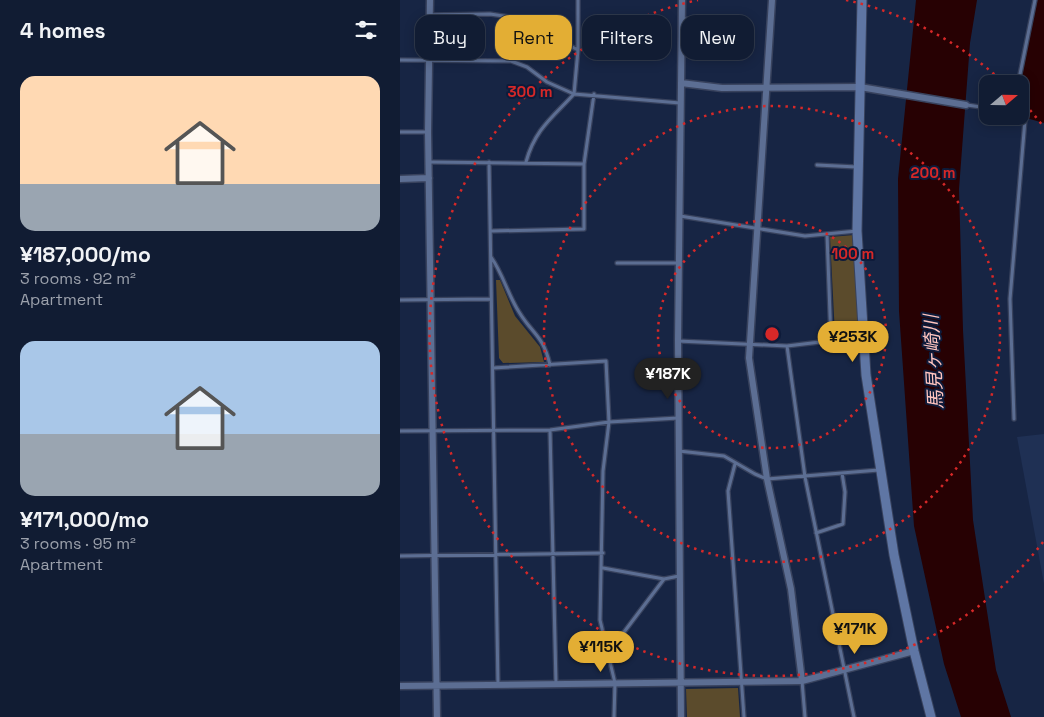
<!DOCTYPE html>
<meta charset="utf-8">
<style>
:root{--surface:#111c33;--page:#1e293f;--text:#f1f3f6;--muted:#9ca1ac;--line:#303a4e;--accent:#e3ae34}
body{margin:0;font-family:"Space Grotesk","Noto Sans JP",sans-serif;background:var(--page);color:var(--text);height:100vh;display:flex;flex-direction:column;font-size:19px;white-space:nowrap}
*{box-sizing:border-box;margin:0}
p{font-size:16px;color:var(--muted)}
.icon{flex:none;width:28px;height:28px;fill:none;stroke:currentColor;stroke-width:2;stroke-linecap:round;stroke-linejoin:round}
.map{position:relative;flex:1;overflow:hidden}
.panel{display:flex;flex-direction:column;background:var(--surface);width:400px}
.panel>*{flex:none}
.guide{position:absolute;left:15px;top:15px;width:475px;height:45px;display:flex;gap:10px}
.needle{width:32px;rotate:70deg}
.fabs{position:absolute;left:579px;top:75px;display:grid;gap:10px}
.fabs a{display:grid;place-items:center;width:50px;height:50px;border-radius:10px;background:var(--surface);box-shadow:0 2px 12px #0003,0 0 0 1px var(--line);font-size:25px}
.price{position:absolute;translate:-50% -42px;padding:0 11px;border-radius:18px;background:var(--accent);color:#111;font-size:16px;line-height:32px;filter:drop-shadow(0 1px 2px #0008)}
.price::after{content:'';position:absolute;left:50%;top:30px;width:15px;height:11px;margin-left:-8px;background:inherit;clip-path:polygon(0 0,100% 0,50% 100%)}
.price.current{background:#222;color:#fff}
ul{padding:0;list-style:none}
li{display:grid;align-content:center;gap:10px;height:265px;padding:0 20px}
li span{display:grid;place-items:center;height:155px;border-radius:15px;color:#555}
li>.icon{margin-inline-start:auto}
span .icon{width:90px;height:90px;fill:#fffc;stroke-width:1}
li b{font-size:21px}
h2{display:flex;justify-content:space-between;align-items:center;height:60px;padding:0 20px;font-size:21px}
.chip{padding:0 18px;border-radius:15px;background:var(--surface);box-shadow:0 2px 12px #0003,0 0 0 1px var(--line);font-size:18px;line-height:45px}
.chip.current{background:var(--accent);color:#111}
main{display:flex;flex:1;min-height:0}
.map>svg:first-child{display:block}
</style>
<main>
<section class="panel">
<h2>4 homes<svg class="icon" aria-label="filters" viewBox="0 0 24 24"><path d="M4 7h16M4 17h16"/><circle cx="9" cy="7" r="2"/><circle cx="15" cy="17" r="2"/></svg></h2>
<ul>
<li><span style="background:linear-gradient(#ffd9b3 70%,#9aa5b1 0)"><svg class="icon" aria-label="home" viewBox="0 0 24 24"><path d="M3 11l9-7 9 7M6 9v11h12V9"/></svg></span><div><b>¥187,000/mo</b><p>3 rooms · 92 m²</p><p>Apartment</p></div></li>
<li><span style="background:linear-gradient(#a9c7e8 60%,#9aa5b1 0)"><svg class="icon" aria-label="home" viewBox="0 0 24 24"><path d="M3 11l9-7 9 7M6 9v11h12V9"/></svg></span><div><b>¥171,000/mo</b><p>3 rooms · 95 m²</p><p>Apartment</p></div></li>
</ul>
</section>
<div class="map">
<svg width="644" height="717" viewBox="0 0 644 717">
<rect width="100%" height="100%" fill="#172544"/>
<!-- built -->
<path fill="#1f3054" d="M644 434V584L617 437Z"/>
<!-- green -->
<path fill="#5b4b2c" d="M454 235 459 334 435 335 430 237Z
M96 280H100L115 316 140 347 144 362 103 363 99 358Z
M338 688 340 717H287L286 689Z"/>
<!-- water -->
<path fill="#270103" d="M516 0H577L570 43 559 189 563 330 573 520 596 670 611 717H561L544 664 514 526 499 311 498 179Z
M635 0H644V123L619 116 620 84H618Z"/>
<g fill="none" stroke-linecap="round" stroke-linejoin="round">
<!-- lane casing -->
<g stroke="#38425d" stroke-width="5.5">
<path id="lane" d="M30 15 90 14 117 18 178 50
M282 19 326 20
M0 60 111 61 127 67 147 82 174 94 280 103
M618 84 635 0
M567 105 588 108
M0 132H27
M29 162 184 164V229L91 231
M89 162 98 685
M126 162C135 129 153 117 174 94L178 50V0
M184 164 194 94
M417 165 457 167
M280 216 405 236 457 231
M427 234 431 341
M91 257C103 274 108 295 119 312 133 335 143 335 150 365
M217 263H279
M0 300 91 299
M278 341 387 346 462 337
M387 346 405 477 454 717
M93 368 206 361 209 422 203 471 200 620 215 683 214 717
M614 419 610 299 625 120 620 114
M150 430 156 684
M0 431 150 430 209 422 278 418
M279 451 324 456 355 474 367 479 479 470
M335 464 328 491 344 717
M416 533 443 524 445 492 442 473
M0 556 203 553
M203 568 264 579 279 576
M209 652 264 579
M402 681 405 717"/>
</g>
<!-- street casing -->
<g stroke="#38425d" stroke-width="9">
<path id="street" d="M30 0 28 132 37 717
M372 0 349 358 367 479 391 589 402 681
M281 83 322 88 460 87 566 105
M0 179 29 178
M0 686 402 681 514 651
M281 717 278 341 282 0"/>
</g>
<!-- secondary casing -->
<g stroke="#38425d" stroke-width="11">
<path id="secondary" d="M462 0 457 231 466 375 494 555 514 651 531 717"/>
</g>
<!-- lane -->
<use href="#lane" stroke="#5c6e93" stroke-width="3"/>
<!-- street -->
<use href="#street" stroke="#5c6e93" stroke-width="6"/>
<!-- secondary -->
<use href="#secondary" stroke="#5f76a4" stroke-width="9"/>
</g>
<!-- distance rings -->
<g fill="none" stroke="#d62828" stroke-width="2.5" stroke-dasharray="2.5 5">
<circle cx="372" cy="334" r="114"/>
<circle cx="372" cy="334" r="228"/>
<path d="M643 542A342 342 0 1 1 298 0M446 0A342 342 0 0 1 603 82M620 99A342 342 0 0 1 643 126"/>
</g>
<g text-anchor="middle" stroke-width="4" stroke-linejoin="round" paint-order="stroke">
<!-- water labels -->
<g font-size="19" font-style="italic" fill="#ffc4bf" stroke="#0e1b3a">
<text transform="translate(533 362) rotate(-93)" y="7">馬見ヶ崎川</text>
</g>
</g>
<circle cx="372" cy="334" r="8" fill="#d62828" stroke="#0e1b3a" stroke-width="2.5"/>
<g font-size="15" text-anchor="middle" font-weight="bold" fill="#d62828" stroke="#0e1b3a" stroke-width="4" stroke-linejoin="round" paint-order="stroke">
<text x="130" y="97">300 m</text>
<text x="533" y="178">200 m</text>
<text x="453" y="259">100 m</text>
</g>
</svg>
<div class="fabs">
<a><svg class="needle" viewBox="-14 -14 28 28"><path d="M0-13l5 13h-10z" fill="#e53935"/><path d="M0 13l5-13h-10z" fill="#9ca1ac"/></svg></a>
</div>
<b class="price" style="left:453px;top:363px">¥253K</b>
<b class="price current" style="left:268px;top:400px">¥187K</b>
<b class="price" style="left:455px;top:655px">¥171K</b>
<b class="price" style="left:201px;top:673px">¥115K</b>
<div class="guide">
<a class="chip">Buy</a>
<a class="chip current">Rent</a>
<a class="chip">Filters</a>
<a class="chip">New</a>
</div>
</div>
</main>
